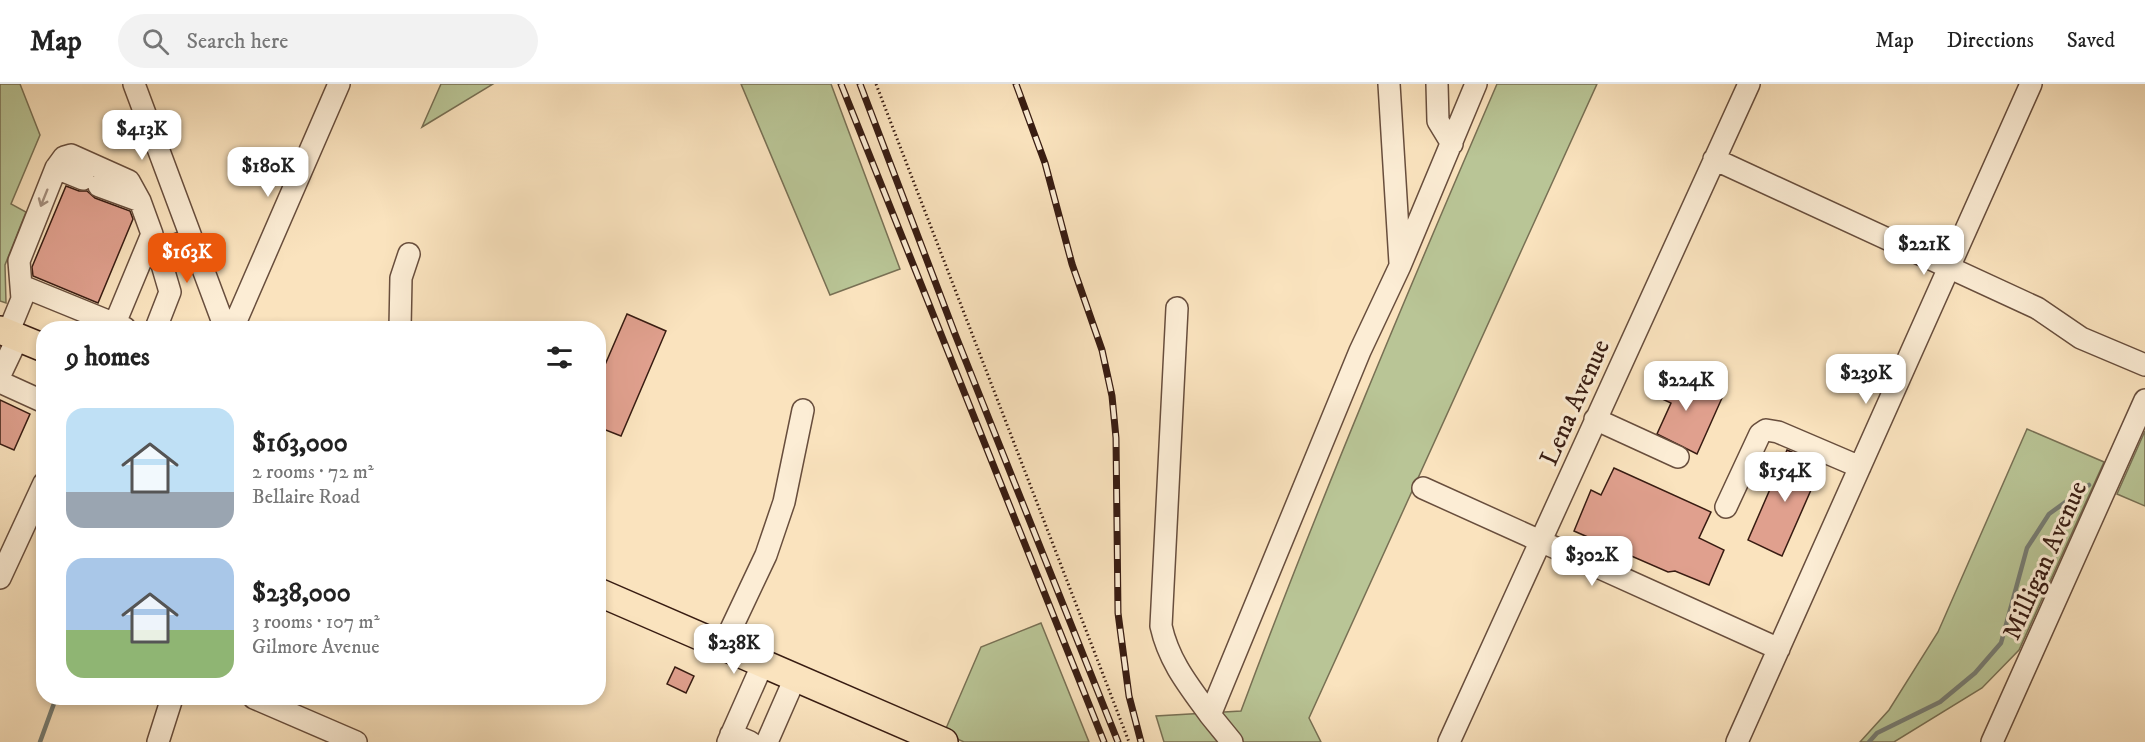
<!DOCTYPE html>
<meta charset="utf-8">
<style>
:root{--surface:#fff;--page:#f2f2f2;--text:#222;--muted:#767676;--line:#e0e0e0;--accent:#ea580c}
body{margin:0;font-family:"IM FELL DW Pica",serif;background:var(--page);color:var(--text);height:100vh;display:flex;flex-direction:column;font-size:22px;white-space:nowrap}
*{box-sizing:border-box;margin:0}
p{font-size:20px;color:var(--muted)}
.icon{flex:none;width:33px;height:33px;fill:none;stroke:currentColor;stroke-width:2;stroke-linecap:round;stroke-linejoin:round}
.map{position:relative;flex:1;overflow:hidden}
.side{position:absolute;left:36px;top:237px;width:570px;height:384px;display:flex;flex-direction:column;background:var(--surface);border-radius:24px;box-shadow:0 3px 9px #0003}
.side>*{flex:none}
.price{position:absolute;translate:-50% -51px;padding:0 14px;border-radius:12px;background:#fff;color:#222;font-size:20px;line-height:39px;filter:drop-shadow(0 2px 3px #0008)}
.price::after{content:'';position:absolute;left:50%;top:36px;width:18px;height:14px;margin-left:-9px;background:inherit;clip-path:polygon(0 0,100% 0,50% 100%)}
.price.selected{background:var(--accent);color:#fff}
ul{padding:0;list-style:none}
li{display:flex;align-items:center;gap:18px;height:150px;padding:0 30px}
li span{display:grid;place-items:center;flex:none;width:168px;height:120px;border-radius:18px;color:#555}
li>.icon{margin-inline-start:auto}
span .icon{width:72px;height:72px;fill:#fffc;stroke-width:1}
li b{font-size:26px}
h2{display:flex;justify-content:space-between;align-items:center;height:72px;padding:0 30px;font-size:26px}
header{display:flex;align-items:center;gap:36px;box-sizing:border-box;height:84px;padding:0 30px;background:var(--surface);border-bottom:2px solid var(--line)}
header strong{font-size:28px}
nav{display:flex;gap:33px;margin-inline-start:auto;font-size:21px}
.search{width:420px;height:54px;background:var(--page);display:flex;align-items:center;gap:15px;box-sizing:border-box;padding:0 21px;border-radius:33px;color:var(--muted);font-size:22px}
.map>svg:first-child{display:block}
</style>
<header>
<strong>Map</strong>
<div class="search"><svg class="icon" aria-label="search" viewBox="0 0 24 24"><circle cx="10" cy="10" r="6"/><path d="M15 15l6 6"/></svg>Search here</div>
<nav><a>Map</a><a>Directions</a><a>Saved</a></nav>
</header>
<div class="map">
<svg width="2145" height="658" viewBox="0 0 2145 658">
<rect width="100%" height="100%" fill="#fae3be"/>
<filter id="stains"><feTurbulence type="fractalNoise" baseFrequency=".00333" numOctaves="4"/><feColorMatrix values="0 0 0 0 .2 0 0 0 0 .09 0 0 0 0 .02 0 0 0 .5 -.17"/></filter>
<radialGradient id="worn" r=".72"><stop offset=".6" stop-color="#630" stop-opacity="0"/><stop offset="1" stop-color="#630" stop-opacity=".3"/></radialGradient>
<!-- green -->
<path fill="#b9c596" stroke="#787054" stroke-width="1.5" d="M0 0H20L40 51 11 120 26 128 5 181 6 219 0 217Z
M441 0H493L422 43Z
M741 0H831L900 185 830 211Z
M1497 0H1597L1309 634 1321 658H1164L1156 632 1241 627C1320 415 1408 207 1497 0Z
M2027 345 2104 378 2019 566 1982 604 1894 658H1860L1889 626 1938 548Z
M2145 347V422L2117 410Z
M1041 539 1089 658H964L944 649 981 563Z"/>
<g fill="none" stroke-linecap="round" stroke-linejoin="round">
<!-- stream -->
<path stroke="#767d74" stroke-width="4.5" d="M40 658 56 614
M1869 658 1877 649 1940 618 1975 589 2001 559 2027 464 2049 430 2089 401"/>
</g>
<!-- building -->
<path fill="#e0a08e" stroke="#381c12" stroke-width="1.5" d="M66 102 79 107H87L95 114 130 127 133 135 98 219 33 192 32 183Z
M627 230 666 247 621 352 598 343V297Z
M1663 288 1722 314 1697 370 1657 350 1671 319 1660 314 1663 309 1655 306Z
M0 316 30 330 14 366 0 360Z
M1787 366 1822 381 1782 472 1748 456Z
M1614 384 1711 428 1699 454 1724 466 1709 501 1675 487 1668 488 1574 447 1591 406 1601 411Z
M675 583 694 592 686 609 667 600Z"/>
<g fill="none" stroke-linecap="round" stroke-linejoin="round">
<!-- minor casing -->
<g stroke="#684e3d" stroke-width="24">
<path id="minor" d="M134 0 225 244
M1389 0 1400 179
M1437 0 1438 37 1452 60
M1714 75 2037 224 2081 254 2145 281
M56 84 83 95
M99 102 140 117
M148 160 158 167 192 155
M22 202 125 244
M1177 224 1161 542C1169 578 1189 602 1210 631
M156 244 170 208 158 167
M233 244 339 0
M400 244 401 194 409 170
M8 249 22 215 19 177 56 84 64 73 71 71 129 97 140 117 152 150 113 244
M0 291 18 253
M0 298 44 318
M1595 335 1678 373
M1423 404 1779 565
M1726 423 1760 350 1766 346 1778 348 1860 383
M0 494 44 399
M723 562 766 471 784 418 803 326
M254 614 356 658
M731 650 750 658
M158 658 172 614
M728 658 763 579
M767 658 795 594
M1232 658 1210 631 1360 267 1400 182 1476 0
M1449 658 1749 0
M1737 658 2031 0
M1992 658 2145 316"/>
</g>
<!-- major casing -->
<g stroke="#381c12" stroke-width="30">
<path id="major" d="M0 246 44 264
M598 508 944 658"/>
</g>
<!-- path -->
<path stroke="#381c12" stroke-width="3" stroke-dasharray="1.5 3" stroke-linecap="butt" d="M876 0 1129 658"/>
<!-- minor -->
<use href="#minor" stroke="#fcedd5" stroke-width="21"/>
<!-- major -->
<use href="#major" stroke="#fae3be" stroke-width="27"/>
<!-- rail casing -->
<g stroke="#381c12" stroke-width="7">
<path id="rail" d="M841 0 1104 658
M860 0 955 250 1118 658
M1016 0 1045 79 1072 180 1102 266 1112 312 1116 354 1118 529 1129 612 1141 658"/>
</g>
<!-- rail -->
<use href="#rail" stroke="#fcedd5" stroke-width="4.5" stroke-dasharray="14" stroke-linecap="butt"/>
</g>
<!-- one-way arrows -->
<defs><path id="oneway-shaft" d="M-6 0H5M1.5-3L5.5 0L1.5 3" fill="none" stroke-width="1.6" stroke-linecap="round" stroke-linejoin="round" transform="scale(1.5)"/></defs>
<use stroke="#a48f7d" href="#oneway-shaft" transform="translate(44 114) rotate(112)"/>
<g text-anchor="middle" stroke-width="6" stroke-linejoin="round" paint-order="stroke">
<!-- street labels -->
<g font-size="26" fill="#381c12" stroke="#fcedd5">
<text transform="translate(1574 318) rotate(-66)" y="9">Lena Avenue</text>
<text transform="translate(2044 476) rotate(-66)" y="9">Milligan Avenue</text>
</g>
</g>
<rect width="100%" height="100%" filter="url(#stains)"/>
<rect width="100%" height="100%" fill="url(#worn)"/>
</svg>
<b class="price" style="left:142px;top:77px">$413K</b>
<b class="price" style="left:268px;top:114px">$180K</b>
<b class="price" style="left:1924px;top:192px">$221K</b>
<b class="price selected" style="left:187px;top:200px">$163K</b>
<b class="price" style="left:1866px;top:321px">$239K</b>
<b class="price" style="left:1686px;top:328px">$224K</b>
<b class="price" style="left:1785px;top:419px">$154K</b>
<b class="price" style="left:1592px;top:503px">$302K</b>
<b class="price" style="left:734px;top:591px">$238K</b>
<section class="side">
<h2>9 homes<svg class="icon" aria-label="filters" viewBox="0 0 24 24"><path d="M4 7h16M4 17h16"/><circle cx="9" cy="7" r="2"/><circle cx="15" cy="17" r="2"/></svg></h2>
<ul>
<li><span style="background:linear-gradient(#bfe0f5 70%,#9aa5b1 0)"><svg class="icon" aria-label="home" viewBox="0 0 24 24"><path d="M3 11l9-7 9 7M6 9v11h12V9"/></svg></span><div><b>$163,000</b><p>2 rooms · 72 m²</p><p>Bellaire Road</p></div></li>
<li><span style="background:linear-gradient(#a9c7e8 60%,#8fb573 0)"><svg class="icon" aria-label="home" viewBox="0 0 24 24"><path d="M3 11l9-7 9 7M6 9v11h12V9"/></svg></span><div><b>$238,000</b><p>3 rooms · 107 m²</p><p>Gilmore Avenue</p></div></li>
</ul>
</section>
</div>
